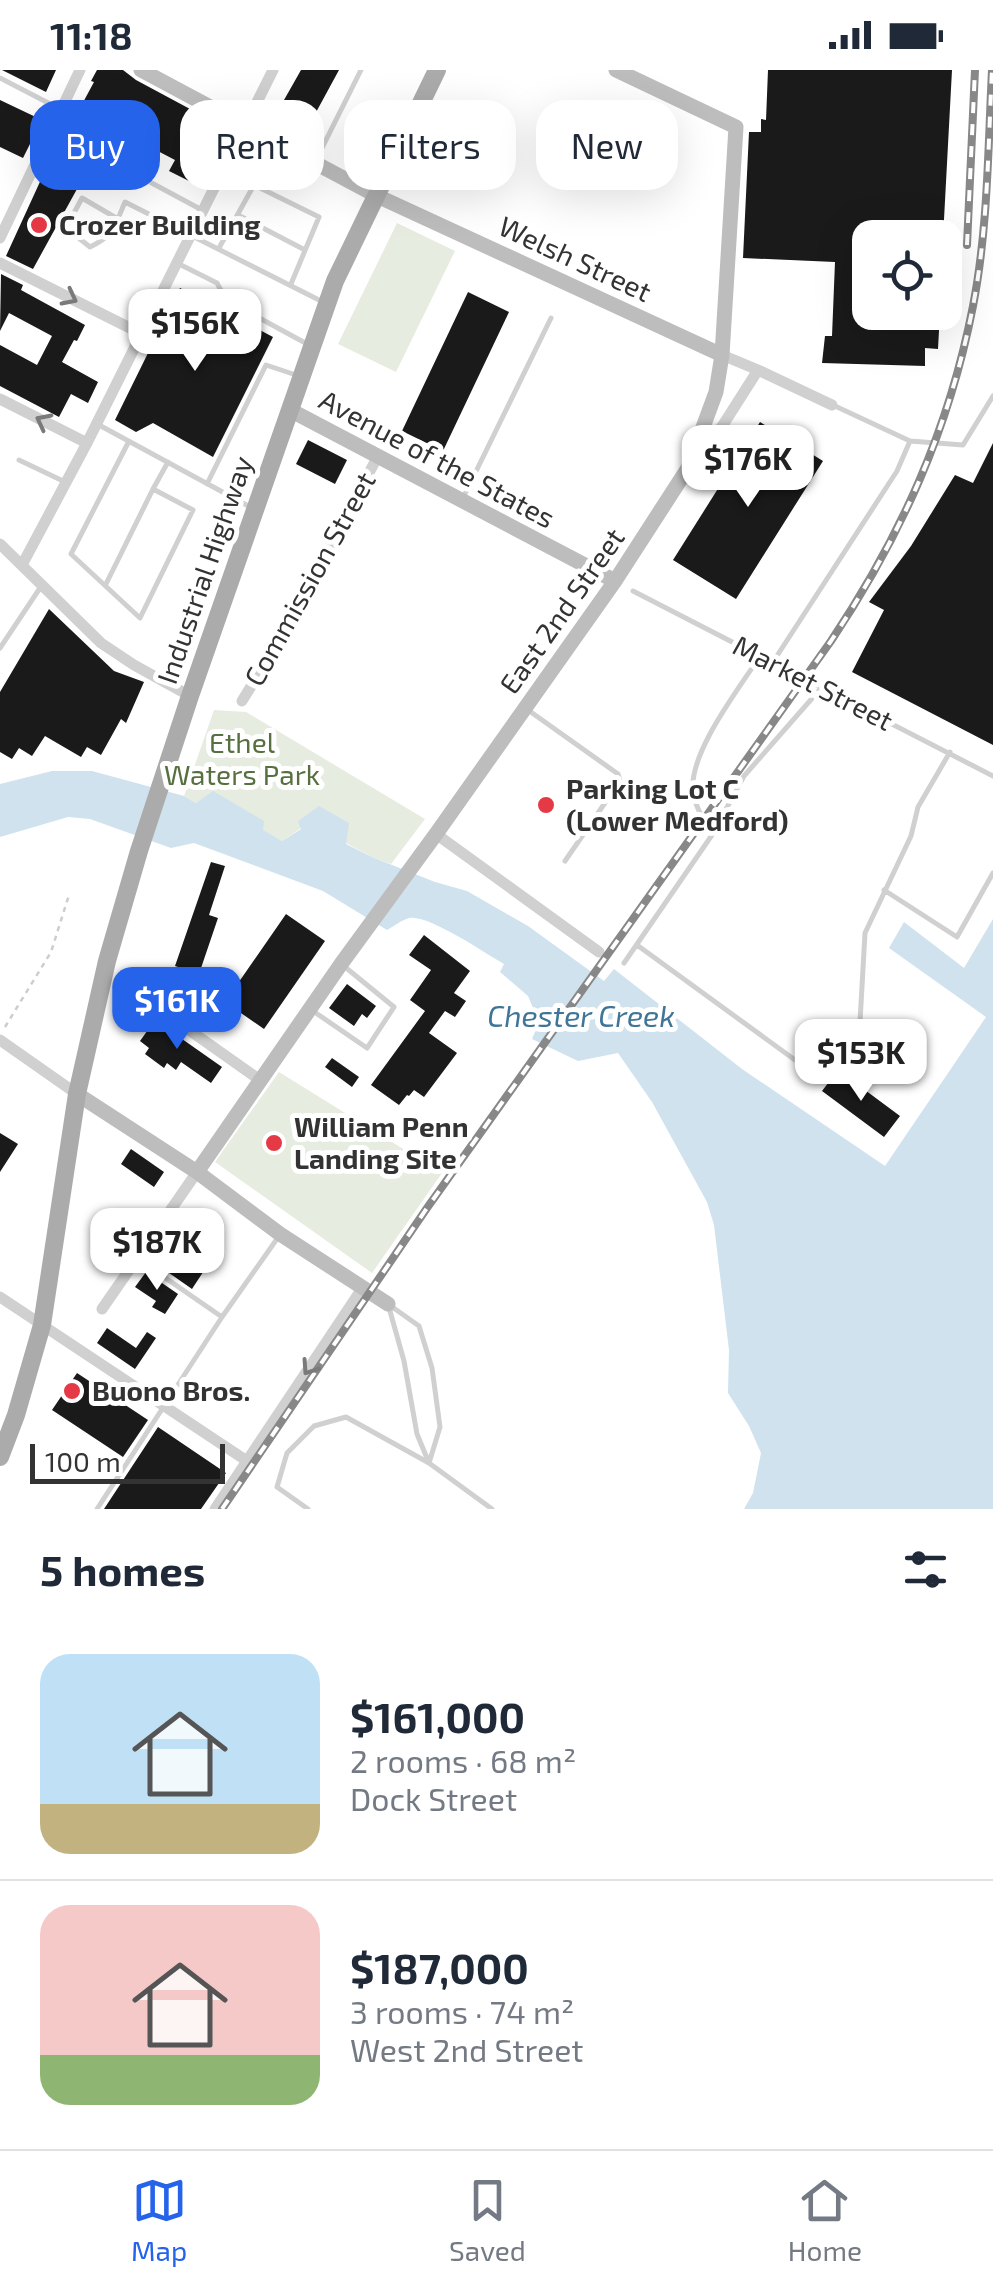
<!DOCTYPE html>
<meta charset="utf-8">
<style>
:root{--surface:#fff;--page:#f2f2f3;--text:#1f2937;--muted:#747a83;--line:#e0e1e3;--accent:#2563eb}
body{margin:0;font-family:"Exo 2",sans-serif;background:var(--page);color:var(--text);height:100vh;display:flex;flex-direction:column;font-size:38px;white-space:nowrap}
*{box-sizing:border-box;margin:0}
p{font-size:32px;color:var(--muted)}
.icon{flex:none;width:55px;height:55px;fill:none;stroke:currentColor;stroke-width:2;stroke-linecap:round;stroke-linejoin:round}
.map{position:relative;height:1439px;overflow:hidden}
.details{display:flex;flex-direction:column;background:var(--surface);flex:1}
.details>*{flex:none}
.banner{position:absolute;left:30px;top:30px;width:935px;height:90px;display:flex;gap:20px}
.controls{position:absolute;left:852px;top:150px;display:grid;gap:20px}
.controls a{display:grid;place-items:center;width:110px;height:110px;border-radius:20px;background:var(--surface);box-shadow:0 10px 40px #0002;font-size:50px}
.scale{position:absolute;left:30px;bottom:25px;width:195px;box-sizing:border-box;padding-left:10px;border:5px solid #333;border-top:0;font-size:28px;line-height:35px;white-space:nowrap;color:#333;-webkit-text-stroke:8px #fff;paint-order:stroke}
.price{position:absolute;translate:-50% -85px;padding:0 22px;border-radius:20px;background:#fff;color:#222;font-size:32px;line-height:65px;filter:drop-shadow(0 2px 5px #0008)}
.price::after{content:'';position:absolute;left:50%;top:60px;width:30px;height:22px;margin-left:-15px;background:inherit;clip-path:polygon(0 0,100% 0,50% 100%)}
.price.active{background:var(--accent);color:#fff}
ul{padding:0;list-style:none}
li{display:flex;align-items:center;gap:30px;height:250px;padding:0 40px}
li+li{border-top:2px solid var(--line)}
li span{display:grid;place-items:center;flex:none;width:280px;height:200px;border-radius:30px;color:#555}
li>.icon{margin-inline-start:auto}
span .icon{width:120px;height:120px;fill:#fffc;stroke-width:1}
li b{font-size:42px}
h2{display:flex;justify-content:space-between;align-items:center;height:120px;padding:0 40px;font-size:42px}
.pill{padding:0 35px;border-radius:30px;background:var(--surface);box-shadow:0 10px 40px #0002;font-size:35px;line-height:90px}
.pill.active{background:var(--accent);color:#fff}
.status{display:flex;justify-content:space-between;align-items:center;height:70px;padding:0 50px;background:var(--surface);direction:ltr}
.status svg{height:28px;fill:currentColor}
.tab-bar{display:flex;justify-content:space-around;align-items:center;height:140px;border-top:2px solid var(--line);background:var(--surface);font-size:28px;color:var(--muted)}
.tab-bar a{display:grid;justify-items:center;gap:5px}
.tab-bar .active{color:var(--accent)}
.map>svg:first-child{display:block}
</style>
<div class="status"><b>11:18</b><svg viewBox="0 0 49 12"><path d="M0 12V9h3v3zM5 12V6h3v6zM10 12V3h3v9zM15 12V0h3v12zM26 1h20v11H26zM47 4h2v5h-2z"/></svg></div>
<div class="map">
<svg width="993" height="1439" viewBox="0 0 993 1439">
<rect width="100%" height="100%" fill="#fff"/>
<!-- green -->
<path fill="#e6ecdf" d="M397 153 455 181 396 302 338 274Z
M214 640 246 642 425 749 391 794 372 787 346 773 301 758 282 771C251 753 215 745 184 726Z
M279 1002 442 1103 372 1203 215 1092Z"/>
<!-- water -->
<path fill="#cfe2ee" d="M52 701H92L184 726 196 733 213 721 264 751 263 760 282 771 301 759 298 751 319 736 349 753 346 774 372 787 435 812 467 821 528 856 604 911 614 899 742 999 885 1096 986 947 889 878 904 852 964 898 993 849V1439H744L753 1423 761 1383 749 1356 728 1323 729 1280 714 1155 707 1132 652 1032 618 983 578 991 532 969 539 952 528 926 500 902 504 894C485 883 428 844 409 848 402 850 394 856 387 860L323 821 194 773 171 778 90 749 68 747 0 767V714Z"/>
<!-- building -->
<path fill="#1a1a1a" d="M2 0H56L46 22Z
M97 0H123L136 10 231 61 201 117 169 101 175 90 129 66 124 77 69 52 76 37 80 38 94 12 91 11Z
M301 0H339L314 46 284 30Z
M768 0H952L943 168H870V242H940L938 279 925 278V296L822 293 825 266H832L835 192 743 188 749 62H761V49L766 50Z
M0 30 42 50 23 88 0 77Z
M44 103 77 119 33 199 6 186Z
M1 204 23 215 21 220 85 255 77 271 74 270 62 292 98 312 88 333 71 324 59 347 0 316V275L37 295 52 266 9 243 0 261Z
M180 218 273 267 213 387 153 353 136 362 115 350Z
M468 222 509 242 443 381 402 361Z
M760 352 823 391 736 529 673 490Z
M308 370 347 390 335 414 296 394Z
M993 373V675L852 602 884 540 869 532 911 476 955 405 973 413Z
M49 539 114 601 144 612 126 653 121 649 101 685 87 677 81 687 45 666 32 686 19 678 12 689 0 682V622Z
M211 792 225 796 209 845 218 848 199 904 175 896Z
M286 844 325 871 264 959 225 932Z
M424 865 470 901 454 923 466 931 455 947 445 941 429 963 457 983 424 1027 414 1020 409 1026 407 1025 399 1035 371 1015 425 941 410 930 431 900 409 885Z
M347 914 376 936 367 948 362 944 354 956 329 938Z
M155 950 222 997 211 1013 181 992 176 1000 167 993 164 998 145 984 149 978 140 971Z
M332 988 359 1007 352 1017 325 997Z
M838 1000 900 1046 884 1067 822 1021Z
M0 1063 18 1074 0 1102Z
M131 1079 164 1102 154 1117 121 1094Z
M164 1174 194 1195 197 1189 207 1196 192 1219 152 1191Z
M146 1202 178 1224 165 1244 152 1237 156 1231 135 1217Z
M107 1258 136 1278 147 1262 156 1268 135 1299 97 1273Z
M77 1303 148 1350 123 1387 52 1340Z
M158 1357 226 1403 201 1439H104Z"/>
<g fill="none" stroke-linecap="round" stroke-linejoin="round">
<!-- path -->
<path stroke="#cdcdcd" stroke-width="2.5" stroke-dasharray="5 5" stroke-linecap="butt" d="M5 957 51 882 69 825"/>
<!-- lane -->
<path stroke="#d0d0d0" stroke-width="5" d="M0 8 58 38
M53 58 110 83 122 97 202 140
M316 90 361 0
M238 145 305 180
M118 149 82 128 66 158 90 177C115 165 114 157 125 132L321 231
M219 178 254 115 319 147 291 214
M177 193 217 213 226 230 309 275
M835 336 910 371
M99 355 252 438
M129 371 71 484 140 548 193 440 153 419 168 392
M19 390 63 411
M207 414 266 295 299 306
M463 428 551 248
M106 514 153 419
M633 521 993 706
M0 578 40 518
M773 592 897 401 910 371 963 375 993 326
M528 640 618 704 620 711 565 791
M712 765 744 706 822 617
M884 820 957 867 993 803
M637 875 806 998 830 993 860 952 865 863 911 766 918 737 950 682
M624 893 712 765C705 752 694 735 693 721 689 682 739 619 760 586
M313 941 367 978 394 937 345 897
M138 1189 222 1247
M388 1234 419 1256 432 1298 440 1357 429 1393 417 1364 404 1291Z
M97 1439 222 1247 279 1166
M308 1439 277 1417 287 1383 314 1356 346 1347 429 1393 492 1439"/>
<!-- street -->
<path stroke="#d0d0d0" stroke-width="11" d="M0 168 80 0
M0 193 140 263
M722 285 758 300 832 335
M0 329 87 373
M694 391 723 355 758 300
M0 474 101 573 134 595 190 626
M22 495 87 373 273 0
M242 631 280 569 378 386
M436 764 599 882
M148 931 260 1010
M0 970 77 1024
M0 1227 247 1391
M102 1239 197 1102
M215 1439 363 1217"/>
<!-- secondary -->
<path stroke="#bdbdbd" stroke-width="15" d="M141 0 375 125 722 285
M290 340 615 511
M77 1024 197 1102 280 1164 388 1234
M197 1102 341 894 436 764 615 511 688 398 716 322 722 285 736 57 616 0"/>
<!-- primary -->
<path stroke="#ababab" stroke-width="18" d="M0 1387 16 1345 42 1255 77 1024 107 891 139 781 190 626 335 211 437 0"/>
<!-- rail casing -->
<g stroke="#888" stroke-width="8">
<path id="rail" d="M967 175 975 0
M222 1439 427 1138 831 571C901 466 949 360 973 236 988 159 988 78 992 0"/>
</g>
<!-- rail -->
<use href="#rail" stroke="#fff" stroke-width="4" stroke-dasharray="11" stroke-linecap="butt"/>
</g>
<!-- one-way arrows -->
<defs><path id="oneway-chevron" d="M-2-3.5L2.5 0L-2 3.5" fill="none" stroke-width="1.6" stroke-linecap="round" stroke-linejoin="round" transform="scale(2.5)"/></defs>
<g stroke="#7a7a7a">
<use href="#oneway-chevron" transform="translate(70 228) rotate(27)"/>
<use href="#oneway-chevron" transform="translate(43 351) rotate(-153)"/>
<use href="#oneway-chevron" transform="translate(309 1298) rotate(124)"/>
</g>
<!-- markers -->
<g fill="#e63946" stroke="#fff" stroke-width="4">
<circle cx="39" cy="155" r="10"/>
<circle cx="546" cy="735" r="10"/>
<circle cx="274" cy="1073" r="10"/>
<circle cx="72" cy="1321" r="10"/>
</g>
<g text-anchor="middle" stroke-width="10" stroke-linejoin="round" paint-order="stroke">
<!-- poi labels -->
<g font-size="28" font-weight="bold" fill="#333" stroke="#fff" text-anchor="start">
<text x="59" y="165">Crozer Building</text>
<text x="566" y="729">Parking Lot C<tspan x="566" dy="32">(Lower Medford)</tspan></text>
<text x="294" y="1067">William Penn<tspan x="294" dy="32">Landing Site</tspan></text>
<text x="92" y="1331">Buono Bros.</text>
</g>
<!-- street labels -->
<g font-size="28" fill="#333" stroke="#fff">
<text transform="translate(575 189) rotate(25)" y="10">Welsh Street</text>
<text transform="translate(437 389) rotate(28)" y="10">Avenue of the States</text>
<text transform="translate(205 500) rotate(-71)" y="10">Industrial Highway</text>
<text transform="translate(310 509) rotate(-61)" y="10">Commission Street</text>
<text transform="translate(562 541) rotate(-55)" y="10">East 2nd Street</text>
<text transform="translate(813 613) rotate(27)" y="10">Market Street</text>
</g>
<!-- park labels -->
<g font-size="28" fill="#56703f" stroke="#fff">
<text x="242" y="683">Ethel<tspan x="242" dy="32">Waters Park</tspan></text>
</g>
<!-- water labels -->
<g font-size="30" font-style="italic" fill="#3f7597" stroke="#fff">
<text x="581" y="957">Chester Creek</text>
</g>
</g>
</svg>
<div class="controls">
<a><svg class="icon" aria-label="locate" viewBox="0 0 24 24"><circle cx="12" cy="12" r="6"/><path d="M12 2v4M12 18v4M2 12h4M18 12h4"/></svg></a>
</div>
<div class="scale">100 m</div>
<b class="price" style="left:195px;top:304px">$156K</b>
<b class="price" style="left:748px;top:440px">$176K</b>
<b class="price active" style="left:177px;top:982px">$161K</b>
<b class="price" style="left:861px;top:1034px">$153K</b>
<b class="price" style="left:157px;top:1223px">$187K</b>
<div class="banner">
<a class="pill active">Buy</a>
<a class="pill">Rent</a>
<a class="pill">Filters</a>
<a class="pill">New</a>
</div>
</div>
<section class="details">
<h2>5 homes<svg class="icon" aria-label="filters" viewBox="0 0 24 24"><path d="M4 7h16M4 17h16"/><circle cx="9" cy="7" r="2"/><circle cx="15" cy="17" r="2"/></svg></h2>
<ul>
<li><span style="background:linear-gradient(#bfe0f5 75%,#c2b280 0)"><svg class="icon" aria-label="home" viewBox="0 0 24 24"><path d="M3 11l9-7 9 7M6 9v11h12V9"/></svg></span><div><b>$161,000</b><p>2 rooms · 68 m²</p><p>Dock Street</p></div></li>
<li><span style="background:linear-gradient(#f6c9c9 75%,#8fb573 0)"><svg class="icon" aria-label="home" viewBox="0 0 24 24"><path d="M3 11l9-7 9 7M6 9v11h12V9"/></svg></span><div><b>$187,000</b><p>3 rooms · 74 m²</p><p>West 2nd Street</p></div></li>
</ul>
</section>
<nav class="tab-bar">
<a class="active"><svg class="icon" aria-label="map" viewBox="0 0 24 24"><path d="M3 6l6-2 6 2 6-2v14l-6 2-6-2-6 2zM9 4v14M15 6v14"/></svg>Map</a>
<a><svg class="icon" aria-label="saved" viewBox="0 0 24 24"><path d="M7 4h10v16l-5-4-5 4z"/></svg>Saved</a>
<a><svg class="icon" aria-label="home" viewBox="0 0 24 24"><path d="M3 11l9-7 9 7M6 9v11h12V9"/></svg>Home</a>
</nav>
